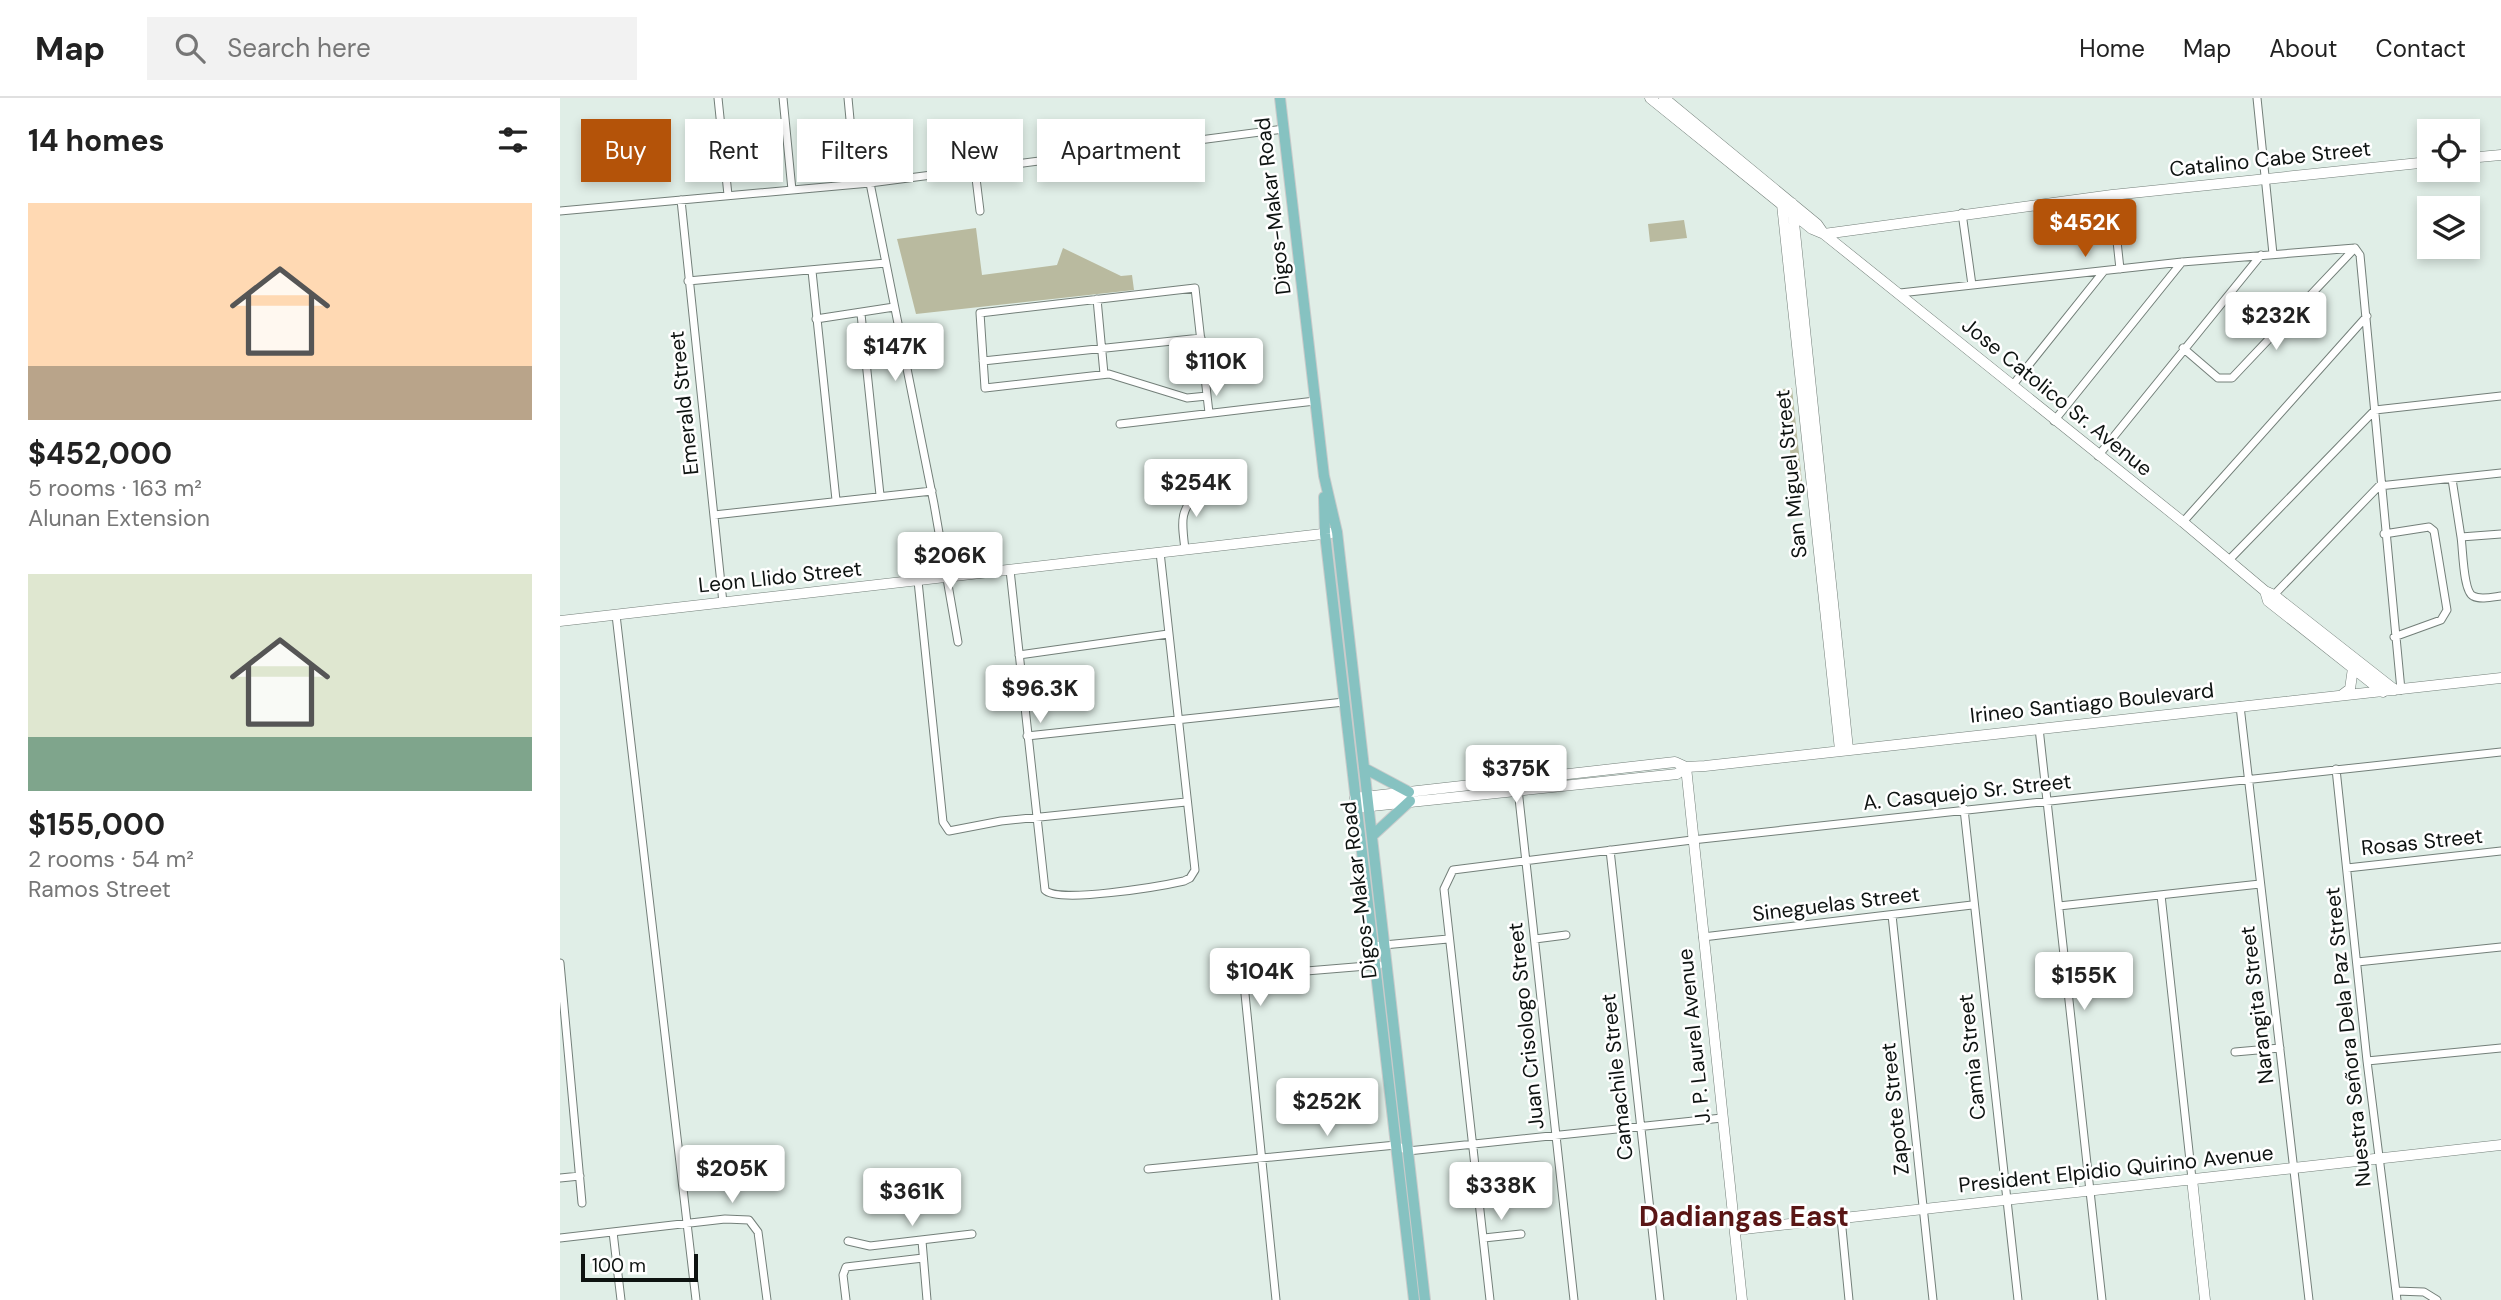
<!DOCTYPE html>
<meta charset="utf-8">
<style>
:root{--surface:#fff;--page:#f2f2f2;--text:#222;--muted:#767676;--line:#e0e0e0;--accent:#b45309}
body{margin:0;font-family:"DM Sans",sans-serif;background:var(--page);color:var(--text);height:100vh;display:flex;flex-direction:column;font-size:26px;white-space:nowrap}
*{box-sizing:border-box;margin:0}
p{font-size:23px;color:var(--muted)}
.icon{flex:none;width:38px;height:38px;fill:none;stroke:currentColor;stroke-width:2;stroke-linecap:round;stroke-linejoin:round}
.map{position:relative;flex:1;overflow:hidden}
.side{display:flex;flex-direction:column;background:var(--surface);width:560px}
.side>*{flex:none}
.guide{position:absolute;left:21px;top:21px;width:665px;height:63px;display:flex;gap:14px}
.controls{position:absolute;left:1857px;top:21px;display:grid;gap:14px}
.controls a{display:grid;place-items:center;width:63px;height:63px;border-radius:0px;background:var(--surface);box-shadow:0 4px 10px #0003;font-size:35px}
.scale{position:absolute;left:21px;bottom:18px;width:117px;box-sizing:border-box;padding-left:7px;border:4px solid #0e1311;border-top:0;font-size:19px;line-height:24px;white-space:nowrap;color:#0e1311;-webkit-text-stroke:5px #fff;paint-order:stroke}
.price{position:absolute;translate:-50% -60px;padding:0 16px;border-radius:7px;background:#fff;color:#222;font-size:23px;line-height:46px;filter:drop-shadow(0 2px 4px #0008)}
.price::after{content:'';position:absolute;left:50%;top:42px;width:21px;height:16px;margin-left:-10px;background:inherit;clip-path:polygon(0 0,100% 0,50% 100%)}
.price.active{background:var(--accent);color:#fff}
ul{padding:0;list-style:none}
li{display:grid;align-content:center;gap:14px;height:371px;padding:0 28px}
li span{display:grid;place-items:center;height:217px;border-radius:0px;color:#555}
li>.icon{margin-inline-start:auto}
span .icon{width:126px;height:126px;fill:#fffc;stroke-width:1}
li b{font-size:30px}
h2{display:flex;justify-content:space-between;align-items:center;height:84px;padding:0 28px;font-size:30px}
.tag{padding:0 24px;border-radius:0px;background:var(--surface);box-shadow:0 4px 10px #0003;font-size:24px;line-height:63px}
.tag.active{background:var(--accent);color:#fff}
header{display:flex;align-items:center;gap:42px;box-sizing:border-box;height:98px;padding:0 35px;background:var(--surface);border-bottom:2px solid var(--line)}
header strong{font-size:33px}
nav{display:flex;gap:38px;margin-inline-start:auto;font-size:24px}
.search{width:490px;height:63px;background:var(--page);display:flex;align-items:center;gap:18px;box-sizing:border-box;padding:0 24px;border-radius:0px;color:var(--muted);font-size:26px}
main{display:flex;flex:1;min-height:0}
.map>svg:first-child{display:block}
</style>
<header>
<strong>Map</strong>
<div class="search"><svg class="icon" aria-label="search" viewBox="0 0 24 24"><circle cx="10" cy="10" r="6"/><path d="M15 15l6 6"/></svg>Search here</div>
<nav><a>Home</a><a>Map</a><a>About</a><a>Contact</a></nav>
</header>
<main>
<section class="side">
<h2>14 homes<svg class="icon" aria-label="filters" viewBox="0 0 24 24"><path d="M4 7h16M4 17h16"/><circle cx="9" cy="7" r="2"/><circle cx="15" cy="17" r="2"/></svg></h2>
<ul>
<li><span style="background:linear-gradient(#ffd9b3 75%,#b9a48a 0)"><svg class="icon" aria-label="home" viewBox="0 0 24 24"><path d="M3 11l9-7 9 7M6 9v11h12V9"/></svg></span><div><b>$452,000</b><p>5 rooms · 163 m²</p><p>Alunan Extension</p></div></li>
<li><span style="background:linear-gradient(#dfe7d0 75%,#7fa58c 0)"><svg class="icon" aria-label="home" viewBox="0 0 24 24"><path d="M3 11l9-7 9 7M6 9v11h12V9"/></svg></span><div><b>$155,000</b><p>2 rooms · 54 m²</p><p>Ramos Street</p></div></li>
</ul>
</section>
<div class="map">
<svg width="1941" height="1202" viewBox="0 0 1941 1202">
<rect width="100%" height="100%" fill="#e0eee7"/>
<!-- green -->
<path fill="#b9ba9f" d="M1124 122 1127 140 1090 144 1088 126Z
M416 130 422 177 497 167 503 150 561 178 572 177 574 192 356 216 337 141Z
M1232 290 1243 393 1237 414 1223 291Z"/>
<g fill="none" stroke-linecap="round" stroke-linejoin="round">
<!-- street casing -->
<g stroke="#737f79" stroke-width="9">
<path id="street" d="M158 0 168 97
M223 0 232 92
M288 0 296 86
M1697 0 1713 156
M415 72 420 113
M310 85 374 406 398 544
M1552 97 1560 171
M121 102 163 505
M0 113 310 85 724 31
M1402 115 1412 187
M252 173 276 402
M128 183 326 165
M1340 195 1622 164 1795 150 1800 157 1841 592
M537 201 544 276
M301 216 320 397
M256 221 334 209
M1623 250 1658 280H1672L1795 150
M423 263 641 240
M1452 288 1544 173
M647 298 627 300 549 276 425 290 420 215 635 190 649 315
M1494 323 1622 164
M560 326 755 303
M1538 358 1701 157
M1892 381 1901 439 1941 436
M154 417 372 393
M1623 424 1807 218
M1824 436 1869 429 1874 433 1887 512 1881 522 1834 539
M1901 439C1903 451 1903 493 1913 498 1920 502 1933 499 1941 498
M625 451C621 420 620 414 640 389
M1669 462 1815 312 1941 298
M450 472 485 792C497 806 602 788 624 783L630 780 635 772 600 454
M358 483 383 724 389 733 441 723 626 704
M1711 500 1819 388 1941 375
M56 517 136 1202
M459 557 608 536
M1680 608 1749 1202
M1479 630 1542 1202
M467 638 784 604
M1776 671 1807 963 1837 1202
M957 682 1014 1202
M1404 711 1458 1202
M1050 752 1100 1202
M1787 770 1941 753
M1601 797 1632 1081
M1499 808 1700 786
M1332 817 1373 1202
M1143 839 1412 807
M975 841 1006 837
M813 848 888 841
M1797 864 1941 849
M0 865 22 1105
M1675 954 1720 950
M1807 963 1941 950
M588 1071 836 1047 848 1053 1162 1020
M0 1080 20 1078
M1281 1120 1289 1202
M53 1134 61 1202
M0 1140 165 1121 189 1122 198 1134 207 1202
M924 1140 961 1136
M288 1143 310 1148 412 1136
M362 1143 367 1202
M1836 1193 1864 1194 1877 1202
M286 1202 283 1177 286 1169 363 1160
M716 1202 684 886 690 880 699 877 819 867
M930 1202 884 791 893 772 1132 742 1941 654"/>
</g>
<!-- secondary casing -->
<g stroke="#737f79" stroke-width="11">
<path id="secondary" d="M1090 0 1252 131 1264 136 1623 424 1705 493 1714 497 1835 592
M1104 0 1257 126 1264 136
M1908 60 1941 57
M1221 97 1280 652
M1232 105 1288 651
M1264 136 1552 97 1869 64
M1705 493 1708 503 1823 594
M0 523 771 435
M1782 597 1790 591 1793 570
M1126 669 1182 1202
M795 700 1115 664 1126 669 1145 668 1941 580
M802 709 1108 677 1117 676 1126 669
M1632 1081 1645 1202
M1175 1132 1941 1047"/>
</g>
<!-- primary casing -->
<g stroke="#cacbcb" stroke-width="12">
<path id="primary" d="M720 0 764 378 777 434 865 1202
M764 399 765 436 854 1202
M804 670 849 694
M812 738 850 703"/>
</g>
<!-- street -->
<use href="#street" stroke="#fff" stroke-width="7"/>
<!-- secondary -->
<use href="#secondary" stroke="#fff" stroke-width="10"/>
<!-- primary -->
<use href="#primary" stroke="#86c2c1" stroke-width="10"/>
</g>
<g text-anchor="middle" stroke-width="5" stroke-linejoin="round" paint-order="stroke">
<!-- street labels -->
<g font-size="21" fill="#0e1311" stroke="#fff">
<text transform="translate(1710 61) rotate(-6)" y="7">Catalino Cabe Street</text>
<text transform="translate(713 108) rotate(-97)" y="7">Digos-Makar Road</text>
<text transform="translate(1497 299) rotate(39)" y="7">Jose Catolico Sr. Avenue</text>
<text transform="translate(124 305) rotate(-96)" y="7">Emerald Street</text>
<text transform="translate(1231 376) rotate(-96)" y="7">San Miguel Street</text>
<text transform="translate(220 479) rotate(-6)" y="7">Leon Llido Street</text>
<text transform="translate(1532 605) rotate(-6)" y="7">Irineo Santiago Boulevard</text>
<text transform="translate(1407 694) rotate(-6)" y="7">A. Casquejo Sr. Street</text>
<text transform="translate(1862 744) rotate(-6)" y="7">Rosas Street</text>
<text transform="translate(799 792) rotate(-97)" y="7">Digos-Makar Road</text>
<text transform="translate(1276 806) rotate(-7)" y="7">Sineguelas Street</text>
<text transform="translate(1697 907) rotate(-97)" y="7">Narangita Street</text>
<text transform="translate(966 928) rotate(-96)" y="7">Juan Crisologo Street</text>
<text transform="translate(1134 938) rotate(-96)" y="7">J. P. Laurel Avenue</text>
<text transform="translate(1788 939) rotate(-96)" y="7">Nuestra Señora Dela Paz Street</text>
<text transform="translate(1412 959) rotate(-96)" y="7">Camia Street</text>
<text transform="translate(1057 979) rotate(-96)" y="7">Camachile Street</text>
<text transform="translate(1335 1011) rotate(-96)" y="7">Zapote Street</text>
<text transform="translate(1556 1071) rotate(-6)" y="7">President Elpidio Quirino Avenue</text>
</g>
<!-- district labels -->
<g font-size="28" font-weight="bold" fill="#5a1615" stroke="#fff">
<text x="1184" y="1128">Dadiangas East</text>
</g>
</g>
</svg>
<div class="controls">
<a><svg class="icon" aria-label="locate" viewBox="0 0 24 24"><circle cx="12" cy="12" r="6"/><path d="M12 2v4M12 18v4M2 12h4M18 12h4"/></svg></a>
<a><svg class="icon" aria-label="layers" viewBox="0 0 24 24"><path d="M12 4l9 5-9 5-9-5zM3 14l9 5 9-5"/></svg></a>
</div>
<div class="scale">100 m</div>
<b class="price active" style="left:1525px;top:161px">$452K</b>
<b class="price" style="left:1716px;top:254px">$232K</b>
<b class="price" style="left:335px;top:285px">$147K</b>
<b class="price" style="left:656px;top:300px">$110K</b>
<b class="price" style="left:636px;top:421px">$254K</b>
<b class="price" style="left:390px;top:494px">$206K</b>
<b class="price" style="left:480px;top:627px">$96.3K</b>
<b class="price" style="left:956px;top:707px">$375K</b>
<b class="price" style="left:700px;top:910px">$104K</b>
<b class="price" style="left:1524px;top:914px">$155K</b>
<b class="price" style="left:767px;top:1040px">$252K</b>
<b class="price" style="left:172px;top:1107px">$205K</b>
<b class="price" style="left:941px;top:1124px">$338K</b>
<b class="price" style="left:352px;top:1130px">$361K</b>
<div class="guide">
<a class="tag active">Buy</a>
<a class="tag">Rent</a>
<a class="tag">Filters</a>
<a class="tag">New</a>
<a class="tag">Apartment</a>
</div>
</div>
</main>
